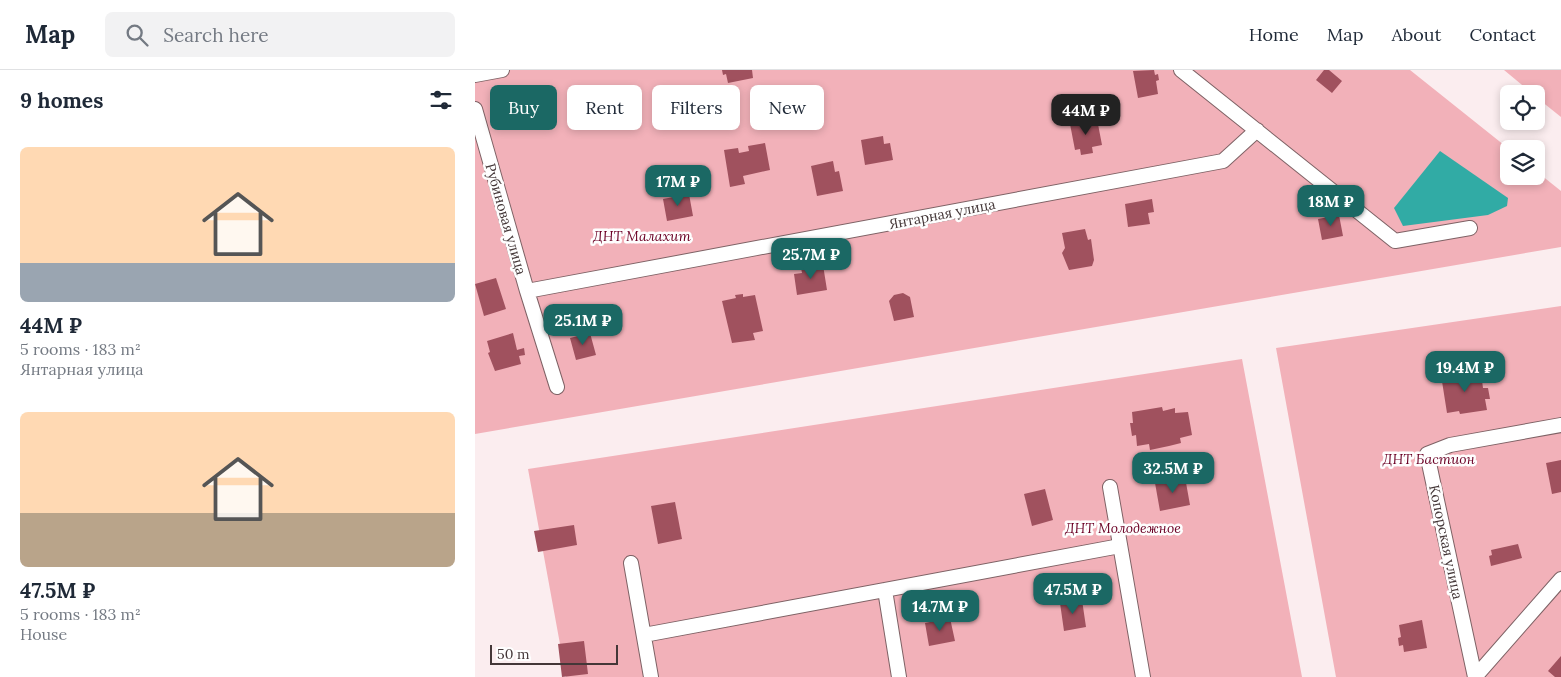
<!DOCTYPE html>
<meta charset="utf-8">
<style>
:root{--surface:#fff;--page:#f2f2f3;--text:#1f2937;--muted:#747a83;--line:#e0e1e3;--accent:#1b6864}
body{margin:0;font-family:Lora,serif;background:var(--page);color:var(--text);height:100vh;display:flex;flex-direction:column;font-size:19px;white-space:nowrap}
*{box-sizing:border-box;margin:0}
p{font-size:16px;color:var(--muted)}
.icon{flex:none;width:28px;height:28px;fill:none;stroke:currentColor;stroke-width:2;stroke-linecap:round;stroke-linejoin:round}
.map{position:relative;flex:1;overflow:hidden}
.panel{display:flex;flex-direction:column;background:var(--surface);width:475px}
.panel>*{flex:none}
.banner{position:absolute;left:15px;top:15px;width:475px;height:45px;display:flex;gap:10px}
.tools{position:absolute;left:1025px;top:15px;display:grid;gap:10px}
.tools a{display:grid;place-items:center;width:45px;height:45px;border-radius:8px;background:var(--surface);box-shadow:0 2px 8px #0003;font-size:25px}
.scale{position:absolute;left:15px;bottom:12px;width:128px;box-sizing:border-box;padding-left:5px;border:2px solid #443738;border-top:0;font-size:14px;line-height:18px;white-space:nowrap;color:#443738;-webkit-text-stroke:4px #fefefe;paint-order:stroke}
.price{position:absolute;translate:-50% -42px;padding:0 11px;border-radius:10px;background:var(--accent);color:#fff;font-size:16px;line-height:32px;filter:drop-shadow(0 1px 2px #0008)}
.price::after{content:'';position:absolute;left:50%;top:30px;width:15px;height:11px;margin-left:-8px;background:inherit;clip-path:polygon(0 0,100% 0,50% 100%)}
.price.on{background:#222;color:#fff}
ul{padding:0;list-style:none}
li{display:grid;align-content:center;gap:10px;height:265px;padding:0 20px}
li span{display:grid;place-items:center;height:155px;border-radius:8px;color:#555}
li>.icon{margin-inline-start:auto}
span .icon{width:90px;height:90px;fill:#fffc;stroke-width:1}
li b{font-size:21px}
h2{display:flex;justify-content:space-between;align-items:center;height:60px;padding:0 20px;font-size:21px}
.tag{padding:0 18px;border-radius:8px;background:var(--surface);box-shadow:0 2px 8px #0003;font-size:18px;line-height:45px}
.tag.on{background:var(--accent);color:#fff}
header{display:flex;align-items:center;gap:30px;box-sizing:border-box;height:70px;padding:0 25px;background:var(--surface);border-bottom:1px solid var(--line)}
header strong{font-size:24px}
nav{display:flex;gap:28px;margin-inline-start:auto;font-size:18px}
.search{width:350px;height:45px;background:var(--page);display:flex;align-items:center;gap:12px;box-sizing:border-box;padding:0 18px;border-radius:8px;color:var(--muted);font-size:19px}
main{display:flex;flex:1;min-height:0}
.map>svg:first-child{display:block}
</style>
<header>
<strong>Map</strong>
<div class="search"><svg class="icon" aria-label="search" viewBox="0 0 24 24"><circle cx="10" cy="10" r="6"/><path d="M15 15l6 6"/></svg>Search here</div>
<nav><a>Home</a><a>Map</a><a>About</a><a>Contact</a></nav>
</header>
<main>
<section class="panel">
<h2>9 homes<svg class="icon" aria-label="filters" viewBox="0 0 24 24"><path d="M4 7h16M4 17h16"/><circle cx="9" cy="7" r="2"/><circle cx="15" cy="17" r="2"/></svg></h2>
<ul>
<li><span style="background:linear-gradient(#ffd9b3 75%,#9aa5b1 0)"><svg class="icon" aria-label="home" viewBox="0 0 24 24"><path d="M3 11l9-7 9 7M6 9v11h12V9"/></svg></span><div><b>44M ₽</b><p>5 rooms · 183 m²</p><p>Янтарная улица</p></div></li>
<li><span style="background:linear-gradient(#ffd9b3 65%,#b9a48a 0)"><svg class="icon" aria-label="home" viewBox="0 0 24 24"><path d="M3 11l9-7 9 7M6 9v11h12V9"/></svg></span><div><b>47.5M ₽</b><p>5 rooms · 183 m²</p><p>House</p></div></li>
</ul>
</section>
<div class="map">
<svg width="1086" height="607" viewBox="0 0 1086 607">
<rect width="100%" height="100%" fill="#fbedef"/>
<!-- green -->
<path fill="#f2b1b9" d="M0 0H935L1034 79V106H1061V101L1086 121V177L0 364Z
M1029 0H1086V47L1061 27V24H1058Z
M1086 236V607H861L801 278Z
M767 289 827 607H91L53 399Z"/>
<!-- water -->
<path fill="#31aba5" d="M965 81 1033 128 1032 136 1013 145 928 156 919 138Z"/>
<!-- building -->
<path fill="#a0515e" d="M247 0H277L278 8 253 13 251 4 248 5Z
M679 0 680 5 683 4 684 10 681 11 683 24 663 28 658 1Z
M849 0H854L867 11 857 23 841 10Z
M622 49 627 75 617 77 618 83 606 85 605 79 600 80 595 54Z
M408 66 409 74 415 73 418 90 390 95 386 70Z
M290 73 295 100 268 106 270 114 255 117 249 80 263 78 264 83 274 81 273 76Z
M358 91 360 102 364 101 368 121 342 126 336 96Z
M214 124 218 146 192 151 188 129Z
M677 129 679 142 673 143 675 154 653 157 650 134Z
M864 145 868 166 847 170 843 149Z
M610 159 613 170 616 169 619 190 617 196 594 200 587 183 590 178 587 163Z
M348 195 352 220 322 225 319 204 327 203 326 198Z
M21 208 31 239 9 246 0 214Z
M428 223 435 227 439 247 419 251 414 231 419 225Z
M268 224V227L280 225 288 261 278 263 280 270 257 273 247 231 261 228 260 225Z
M38 263 42 280 49 278 50 285 44 286 46 294 20 301 13 283 15 282 12 271Z
M115 263 121 285 101 290 95 268Z
M985 302V307L1006 303 1008 318H1013L1015 329H1010L1012 340 985 344 984 341 972 343 966 305Z
M687 337 688 341 700 338V343L713 342 717 365 705 368 706 373 694 376 675 380 674 374 662 376 661 365 657 366 655 353H658L657 342Z
M1086 390V422L1077 424 1071 393Z
M710 407 715 435 685 441 680 413Z
M570 419 578 450 557 456 549 424Z
M200 432 207 469 183 474 176 436Z
M99 455 102 475 63 482 59 461Z
M1043 474 1047 488 1016 496 1014 486 1017 485 1016 480Z
M607 530 611 557 589 561 585 533Z
M475 548 480 571 454 576 450 553Z
M947 550 952 578 929 582 928 575 924 576 923 568 926 567 924 555Z
M109 571 113 604 87 607 83 574Z
M1086 586V607H1080L1073 601Z"/>
<g fill="none" stroke-linecap="round" stroke-linejoin="round">
<!-- street casing -->
<g stroke="#7e6265" stroke-width="16">
<path id="street" d="M706 0 920 171 995 158
M0 5 27 0
M0 39 52 221 82 317
M52 221 748 91 782 60
M635 417 668 607
M156 493 176 607
M410 520 424 607
M169 565 645 476
M1000 607 952 384 975 375 1086 355
M1000 607 1086 509"/>
</g>
<!-- street -->
<use href="#street" stroke="#fff" stroke-width="14"/>
</g>
<g text-anchor="middle" stroke-width="5" stroke-linejoin="round" paint-order="stroke">
<!-- street labels -->
<g font-size="14" fill="#443738" stroke="#fefefe">
<text transform="translate(467 144) rotate(-11)" y="5">Янтарная улица</text>
<text transform="translate(31 149) rotate(74)" y="5">Рубиновая улица</text>
<text transform="translate(971 472) rotate(78)" y="5">Копорская улица</text>
</g>
<!-- park labels -->
<g font-size="14" font-style="italic" fill="#6b0025" stroke="#fefefe">
<text x="167" y="171">ДНТ Малахит</text>
<text x="954" y="394">ДНТ Бастион</text>
<text x="648" y="463">ДНТ Молодежное</text>
</g>
</g>
</svg>
<div class="tools">
<a><svg class="icon" aria-label="locate" viewBox="0 0 24 24"><circle cx="12" cy="12" r="6"/><path d="M12 2v4M12 18v4M2 12h4M18 12h4"/></svg></a>
<a><svg class="icon" aria-label="layers" viewBox="0 0 24 24"><path d="M12 4l9 5-9 5-9-5zM3 14l9 5 9-5"/></svg></a>
</div>
<div class="scale">50 m</div>
<b class="price on" style="left:611px;top:66px">44M ₽</b>
<b class="price" style="left:203px;top:137px">17M ₽</b>
<b class="price" style="left:856px;top:157px">18M ₽</b>
<b class="price" style="left:336px;top:210px">25.7M ₽</b>
<b class="price" style="left:108px;top:276px">25.1M ₽</b>
<b class="price" style="left:990px;top:323px">19.4M ₽</b>
<b class="price" style="left:698px;top:424px">32.5M ₽</b>
<b class="price" style="left:598px;top:545px">47.5M ₽</b>
<b class="price" style="left:465px;top:562px">14.7M ₽</b>
<div class="banner">
<a class="tag on">Buy</a>
<a class="tag">Rent</a>
<a class="tag">Filters</a>
<a class="tag">New</a>
</div>
</div>
</main>
